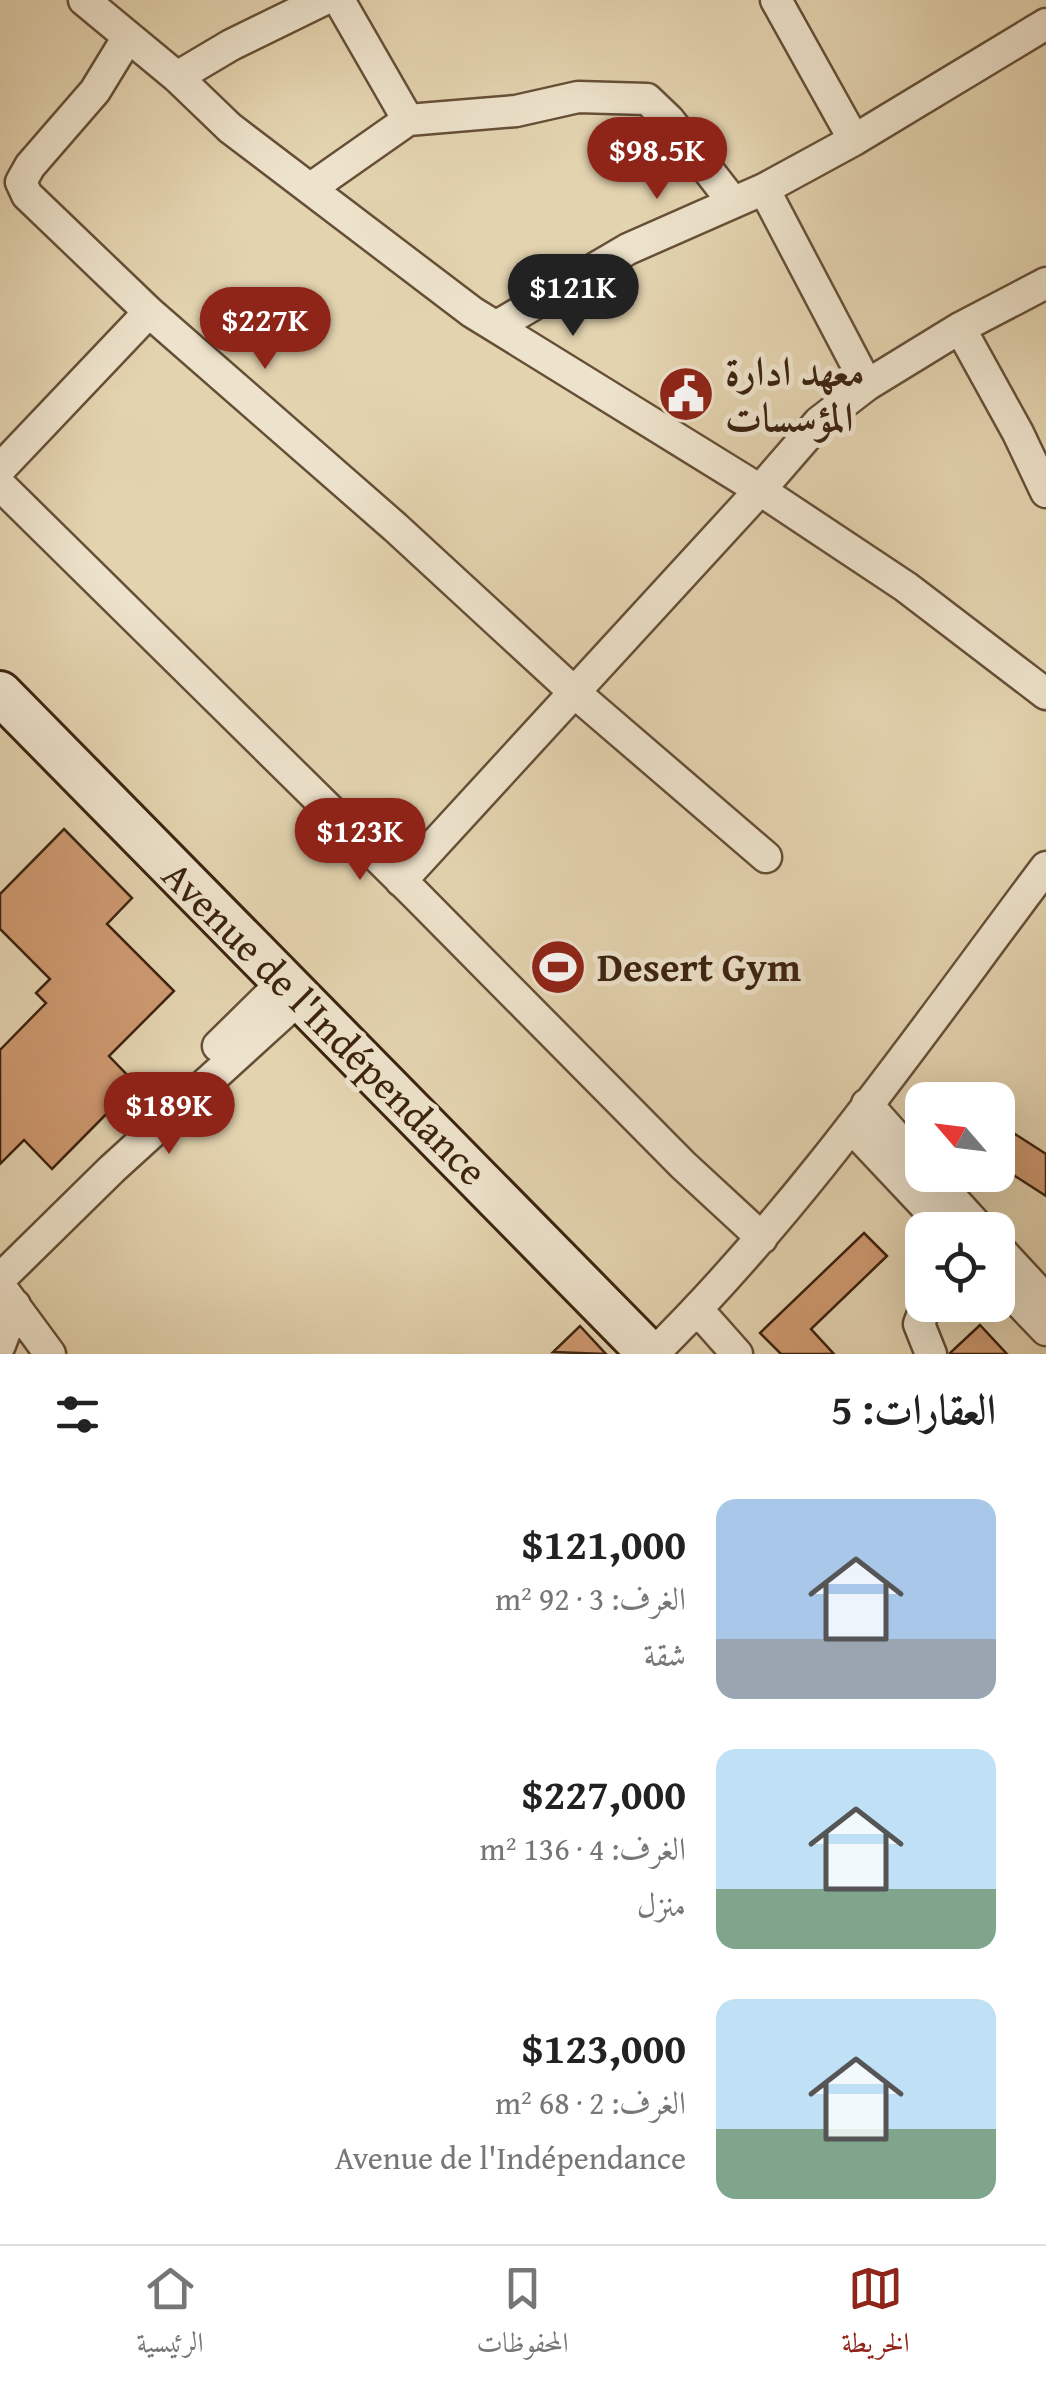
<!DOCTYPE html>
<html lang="ar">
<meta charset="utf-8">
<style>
:root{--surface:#fff;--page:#f2f2f2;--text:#222;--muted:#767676;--line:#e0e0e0;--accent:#8f2418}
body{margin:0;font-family:"Gentium Book Plus",Amiri,serif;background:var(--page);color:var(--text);direction:rtl;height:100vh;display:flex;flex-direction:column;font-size:38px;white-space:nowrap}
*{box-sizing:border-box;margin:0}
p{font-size:32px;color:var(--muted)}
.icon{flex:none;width:55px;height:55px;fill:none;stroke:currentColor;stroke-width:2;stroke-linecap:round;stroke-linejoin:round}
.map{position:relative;height:1354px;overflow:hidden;direction:ltr}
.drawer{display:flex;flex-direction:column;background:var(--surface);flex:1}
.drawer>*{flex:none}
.needle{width:65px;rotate:298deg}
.fabs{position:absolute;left:905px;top:1082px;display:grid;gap:20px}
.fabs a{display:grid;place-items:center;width:110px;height:110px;border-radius:20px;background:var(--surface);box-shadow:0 10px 40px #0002;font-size:50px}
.price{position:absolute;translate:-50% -85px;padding:0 22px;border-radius:35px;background:var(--accent);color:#fff;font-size:32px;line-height:65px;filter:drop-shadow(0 2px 5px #0008)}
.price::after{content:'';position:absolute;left:50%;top:60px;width:30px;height:22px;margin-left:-15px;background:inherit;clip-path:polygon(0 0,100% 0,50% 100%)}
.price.active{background:#222;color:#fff}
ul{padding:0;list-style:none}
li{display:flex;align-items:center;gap:30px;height:250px;padding:0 50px}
li span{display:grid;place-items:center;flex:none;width:280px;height:200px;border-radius:20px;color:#555}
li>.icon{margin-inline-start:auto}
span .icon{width:120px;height:120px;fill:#fffc;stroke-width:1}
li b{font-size:42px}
h2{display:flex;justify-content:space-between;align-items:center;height:120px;padding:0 50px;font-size:42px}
.dock{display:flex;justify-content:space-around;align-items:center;height:140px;border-top:2px solid var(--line);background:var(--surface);font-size:28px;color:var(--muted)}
.dock a{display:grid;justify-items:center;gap:5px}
.dock .active{color:var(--accent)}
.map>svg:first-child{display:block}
</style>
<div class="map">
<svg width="1046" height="1354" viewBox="0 0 1046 1354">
<rect width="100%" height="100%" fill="#e3d3af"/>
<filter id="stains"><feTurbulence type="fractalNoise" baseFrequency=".002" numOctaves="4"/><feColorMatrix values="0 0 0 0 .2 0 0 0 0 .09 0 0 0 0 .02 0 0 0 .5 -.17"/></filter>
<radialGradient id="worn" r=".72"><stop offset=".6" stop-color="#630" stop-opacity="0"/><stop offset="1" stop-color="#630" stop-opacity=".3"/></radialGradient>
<!-- building -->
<path fill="#ce9971" stroke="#3c230f" stroke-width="2.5" d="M64 829 132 898 107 924 174 991 109 1056 136 1084 52 1169 24 1140 0 1164V1050L46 1003 36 993 50 979 0 929V894Z
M998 1123 1046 1154V1196L998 1165Z
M864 1233 887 1256 811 1329 834 1354H781L760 1333Z
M980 1325 1007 1354H951L950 1353Z
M580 1326 606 1354 553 1352Z"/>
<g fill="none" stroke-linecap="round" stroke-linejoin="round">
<!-- minor casing -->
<g stroke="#664f37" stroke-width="35">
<path id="minor" d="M84 0 177 77 230 128 472 312 760 490 906 587 1046 694
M776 0 854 140 1046 24
M128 37 95 91 30 166 21 182 27 195 149 312 395 527 574 692 766 857
M177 77 231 45 323 0
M408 120 516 111 578 97 647 99 669 120 733 202
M311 188 408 120 339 0
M497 326 628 249 764 189 854 140
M960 328 1018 433 1046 492
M867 385 960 328 1046 283
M0 469 149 312
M0 485 415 894 683 1165 762 1238
M401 881 760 490 819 422 867 385 764 189
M218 1046 284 981
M867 1104 922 1166
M851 1127 948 1230
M931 1175 981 1230
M998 1248 1046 1300
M0 1279 112 1169 300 998
M998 1280 1046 1330
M0 1286 50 1354
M926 1305 919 1324 931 1354
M698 1310 737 1354
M0 1345 15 1305
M653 1354C802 1207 921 1033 1046 867"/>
</g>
<!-- secondary casing -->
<g stroke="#3c230f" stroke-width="48">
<path id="secondary" d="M0 693 650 1354"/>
</g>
<!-- minor -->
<use href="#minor" stroke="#ede2cb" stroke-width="30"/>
<!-- secondary -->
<use href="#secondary" stroke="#ede2cb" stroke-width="42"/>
</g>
<!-- icons -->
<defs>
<g id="civic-disc" transform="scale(2.875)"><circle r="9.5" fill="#8f2418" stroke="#ede2cb"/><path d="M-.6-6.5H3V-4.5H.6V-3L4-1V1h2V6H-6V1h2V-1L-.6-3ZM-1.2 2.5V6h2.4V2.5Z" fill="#fff"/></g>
<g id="stadium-disc" transform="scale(2.875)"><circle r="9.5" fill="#8f2418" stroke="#ede2cb"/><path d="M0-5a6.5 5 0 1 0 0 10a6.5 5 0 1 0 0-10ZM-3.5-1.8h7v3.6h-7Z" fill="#fff"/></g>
</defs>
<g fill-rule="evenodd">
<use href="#civic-disc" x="686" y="394"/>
<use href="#stadium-disc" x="558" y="967"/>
</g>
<g text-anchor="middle" stroke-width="10" stroke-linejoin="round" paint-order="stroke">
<!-- poi labels -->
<g font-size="40" font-weight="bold" fill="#3c230f" stroke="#ede2cb" text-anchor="start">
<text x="725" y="385">معهد ادارة<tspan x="725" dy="46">المؤسسات</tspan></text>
<text x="597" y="981">Desert Gym</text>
</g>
<!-- street labels -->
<g font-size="40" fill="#3c230f" stroke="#ede2cb">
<text transform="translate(325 1023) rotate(45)" y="14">Avenue de l'Indépendance</text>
</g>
</g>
<rect width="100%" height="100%" filter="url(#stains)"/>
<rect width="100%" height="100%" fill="url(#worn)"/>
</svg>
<div class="fabs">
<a><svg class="needle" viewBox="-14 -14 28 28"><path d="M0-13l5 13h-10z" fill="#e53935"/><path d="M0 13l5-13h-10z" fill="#767676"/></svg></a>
<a><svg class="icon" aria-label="locate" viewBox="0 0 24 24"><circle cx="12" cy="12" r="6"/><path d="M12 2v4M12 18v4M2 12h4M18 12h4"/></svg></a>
</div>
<b class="price" style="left:657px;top:202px">$98.5K</b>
<b class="price active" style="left:573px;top:339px">$121K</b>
<b class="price" style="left:265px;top:372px">$227K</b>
<b class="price" style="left:360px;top:883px">$123K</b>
<b class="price" style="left:169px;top:1157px">$189K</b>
</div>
<section class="drawer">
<h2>العقارات: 5<svg class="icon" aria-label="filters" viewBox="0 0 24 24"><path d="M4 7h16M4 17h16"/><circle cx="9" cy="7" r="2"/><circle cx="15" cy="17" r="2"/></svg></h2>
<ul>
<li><span style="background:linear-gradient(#a9c7e8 70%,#9aa5b1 0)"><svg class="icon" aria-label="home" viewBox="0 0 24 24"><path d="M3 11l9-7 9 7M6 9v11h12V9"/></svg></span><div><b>$121,000</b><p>الغرف: 3 · 92 m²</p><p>شقة</p></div></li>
<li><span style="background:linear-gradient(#bfe0f5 70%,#7fa58c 0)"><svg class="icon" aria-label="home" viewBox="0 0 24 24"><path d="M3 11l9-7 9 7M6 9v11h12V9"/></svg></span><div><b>$227,000</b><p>الغرف: 4 · 136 m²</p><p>منزل</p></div></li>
<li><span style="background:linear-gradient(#bfe0f5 65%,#7fa58c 0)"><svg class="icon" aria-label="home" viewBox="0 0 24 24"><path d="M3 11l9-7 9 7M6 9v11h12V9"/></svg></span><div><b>$123,000</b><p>الغرف: 2 · 68 m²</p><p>Avenue de l'Indépendance</p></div></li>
</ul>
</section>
<nav class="dock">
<a class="active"><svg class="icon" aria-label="map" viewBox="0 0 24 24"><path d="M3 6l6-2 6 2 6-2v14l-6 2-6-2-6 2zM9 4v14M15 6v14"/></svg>الخريطة</a>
<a><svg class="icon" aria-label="saved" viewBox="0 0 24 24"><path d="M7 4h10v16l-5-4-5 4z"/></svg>المحفوظات</a>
<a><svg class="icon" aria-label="home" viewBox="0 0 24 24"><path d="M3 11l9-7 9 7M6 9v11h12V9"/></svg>الرئيسية</a>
</nav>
